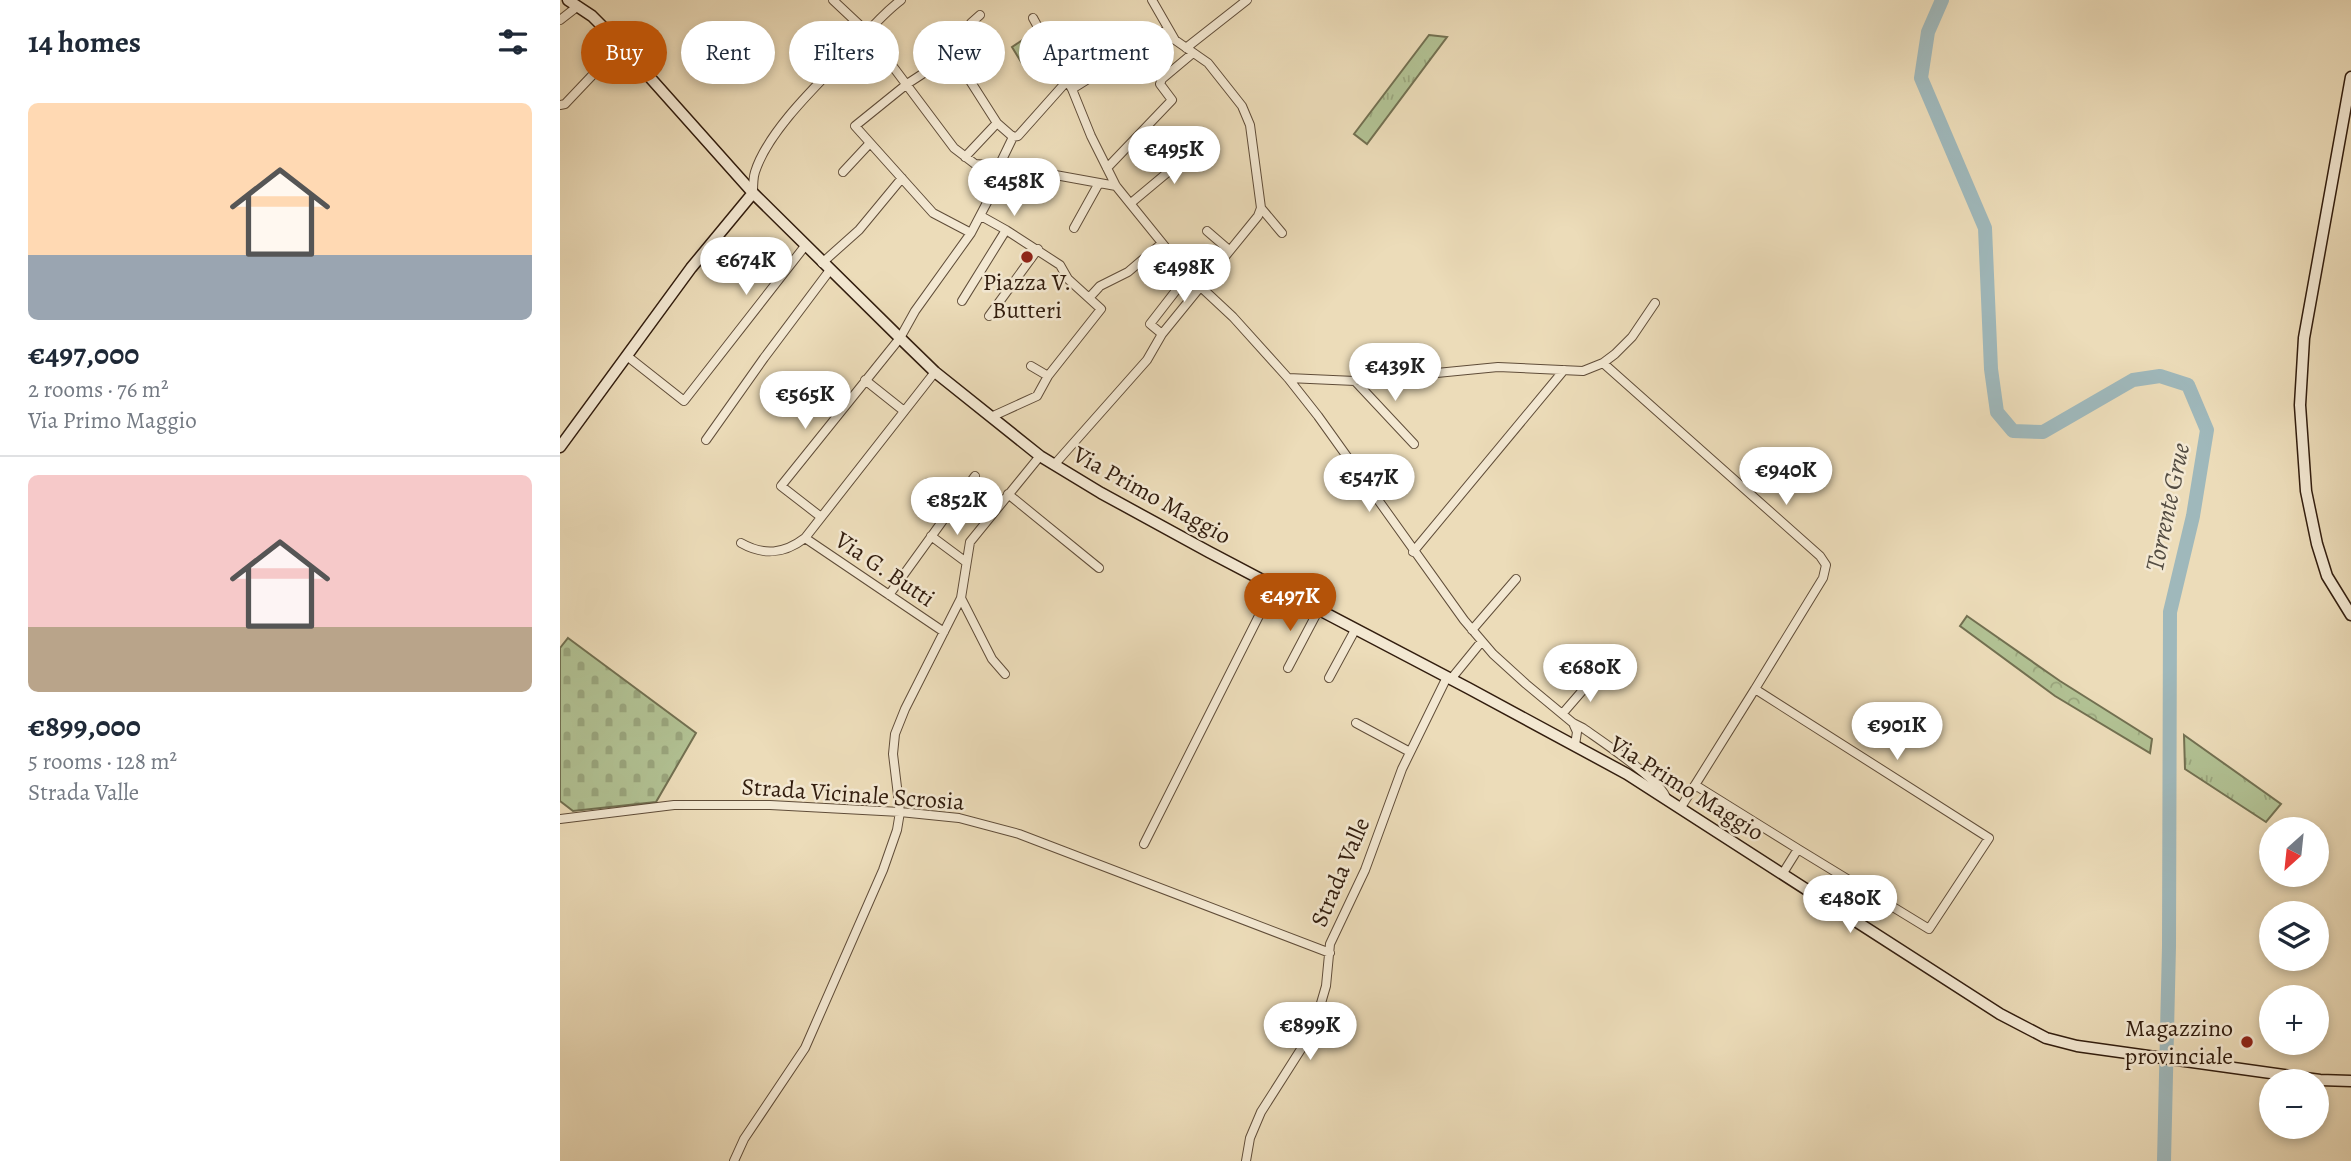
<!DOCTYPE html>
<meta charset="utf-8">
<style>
:root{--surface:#fff;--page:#f6f6f7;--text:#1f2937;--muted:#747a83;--line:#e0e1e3;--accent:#b45309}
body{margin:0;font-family:Alegreya,serif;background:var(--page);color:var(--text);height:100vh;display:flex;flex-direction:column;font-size:26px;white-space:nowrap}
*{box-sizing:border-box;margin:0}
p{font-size:23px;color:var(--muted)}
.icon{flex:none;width:38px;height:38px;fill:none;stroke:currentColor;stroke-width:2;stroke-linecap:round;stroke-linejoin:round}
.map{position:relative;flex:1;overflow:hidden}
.details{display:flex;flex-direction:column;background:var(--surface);width:560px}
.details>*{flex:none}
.banner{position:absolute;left:21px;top:21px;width:665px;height:63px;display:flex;gap:14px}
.needle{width:46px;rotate:207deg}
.buttons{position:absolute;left:1699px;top:817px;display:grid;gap:14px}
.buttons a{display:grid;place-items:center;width:70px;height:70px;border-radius:50%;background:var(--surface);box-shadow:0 4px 10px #0003;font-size:35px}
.price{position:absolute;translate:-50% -60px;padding:0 16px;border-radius:24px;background:#fff;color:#222;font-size:23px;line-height:46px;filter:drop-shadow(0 2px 4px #0008)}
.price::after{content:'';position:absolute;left:50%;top:42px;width:21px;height:16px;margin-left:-10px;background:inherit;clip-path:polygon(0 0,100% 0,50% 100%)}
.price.active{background:var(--accent);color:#fff}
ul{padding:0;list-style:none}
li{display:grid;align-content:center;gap:14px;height:371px;padding:0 28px}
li+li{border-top:2px solid var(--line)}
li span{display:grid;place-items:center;height:217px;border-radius:10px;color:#555}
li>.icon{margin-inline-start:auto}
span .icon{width:126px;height:126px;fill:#fffc;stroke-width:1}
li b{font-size:30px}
h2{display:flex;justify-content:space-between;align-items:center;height:84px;padding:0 28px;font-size:30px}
.pill{padding:0 24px;border-radius:32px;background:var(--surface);box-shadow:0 4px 10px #0003;font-size:24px;line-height:63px}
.pill.active{background:var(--accent);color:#fff}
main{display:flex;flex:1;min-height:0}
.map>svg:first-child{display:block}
</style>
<main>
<section class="details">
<h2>14 homes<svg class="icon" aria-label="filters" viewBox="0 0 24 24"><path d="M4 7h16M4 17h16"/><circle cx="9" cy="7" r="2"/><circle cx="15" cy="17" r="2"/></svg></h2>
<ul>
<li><span style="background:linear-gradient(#ffd9b3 70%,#9aa5b1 0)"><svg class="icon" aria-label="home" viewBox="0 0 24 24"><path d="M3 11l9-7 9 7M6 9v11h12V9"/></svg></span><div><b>€497,000</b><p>2 rooms · 76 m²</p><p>Via Primo Maggio</p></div></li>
<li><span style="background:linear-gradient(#f6c9c9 70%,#b9a48a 0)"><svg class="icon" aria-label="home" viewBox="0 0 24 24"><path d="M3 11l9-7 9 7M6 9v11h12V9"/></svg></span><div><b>€899,000</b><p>5 rooms · 128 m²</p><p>Strada Valle</p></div></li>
</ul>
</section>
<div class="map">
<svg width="1791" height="1161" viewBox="0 0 1791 1161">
<defs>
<pattern id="grass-tufts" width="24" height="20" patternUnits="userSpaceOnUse" patternTransform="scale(1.75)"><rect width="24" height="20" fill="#b2c294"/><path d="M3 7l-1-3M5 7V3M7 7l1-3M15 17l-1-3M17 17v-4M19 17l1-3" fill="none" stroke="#9aa67e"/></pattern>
<pattern id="forest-crowns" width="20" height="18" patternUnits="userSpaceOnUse" patternTransform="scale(1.75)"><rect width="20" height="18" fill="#b2c294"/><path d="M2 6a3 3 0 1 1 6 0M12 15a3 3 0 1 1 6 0" fill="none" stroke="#9aa67e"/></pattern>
<pattern id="cemetery-stones" width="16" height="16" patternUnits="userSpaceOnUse" patternTransform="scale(1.75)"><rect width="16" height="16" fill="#b2c294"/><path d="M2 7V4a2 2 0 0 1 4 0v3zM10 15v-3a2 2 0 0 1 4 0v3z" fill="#9aa67e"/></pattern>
</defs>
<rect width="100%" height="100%" fill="#ecdcb9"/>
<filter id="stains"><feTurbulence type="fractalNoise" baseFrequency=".00286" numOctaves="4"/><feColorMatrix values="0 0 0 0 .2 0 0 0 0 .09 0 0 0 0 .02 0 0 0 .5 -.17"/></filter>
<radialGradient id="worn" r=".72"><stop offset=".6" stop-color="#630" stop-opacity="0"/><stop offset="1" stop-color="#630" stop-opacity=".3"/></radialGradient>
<!-- grass -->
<path fill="url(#grass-tufts)" stroke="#727051" stroke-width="2" d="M869 35 887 37 807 144 794 134Z
M1624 735 1721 804 1706 822 1625 769Z"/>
<!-- forest -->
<path fill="url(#forest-crowns)" stroke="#727051" stroke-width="2" d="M1407 616 1500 681 1592 739 1590 753 1495 696 1400 626Z"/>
<!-- cemetery -->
<path fill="url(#cemetery-stones)" stroke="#727051" stroke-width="2" d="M8 638 136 733 96 802 13 811 0 801V648Z"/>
<!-- pitch -->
<path fill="#b2c294" stroke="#727051" stroke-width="2" d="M464 39 478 62 466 70 452 47Z"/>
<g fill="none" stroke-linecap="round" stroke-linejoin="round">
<!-- river -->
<path stroke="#9fb8bb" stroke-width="14" d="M1382 0 1368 32 1361 78 1425 228 1431 369 1437 412 1453 431 1483 432 1573 380 1600 376 1628 385 1647 430 1633 516 1610 612 1609 946 1604 1161"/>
<!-- street casing -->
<g stroke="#604d39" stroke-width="10">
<path id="street" d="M273 0 307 32 394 148 415 164 446 166 556 186
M473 18 512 89 531 136 556 186 628 275 673 317 728 378 758 416 904 620 933 654 966 684 1013 723 1023 728C1041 741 1102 781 1106 798
M0 20 18 6
M626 48 687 0
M393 54 437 123 453 137
M512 89 608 29
M0 105 5 104 61 45
M405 157 437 123
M439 166 453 137 458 136 507 81
M547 168 612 100 600 84 602 79 633 53
M283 172 310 143
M193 193C193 186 193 178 195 172 208 131 258 84 288 53 306 34 320 16 341 0
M571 203 638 147
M701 208 722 233
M514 228 539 183
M647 231 669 250
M411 233 373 213 295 126 347 84 393 54V51L409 40 416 30 411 23 420 15
M262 263 299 230 342 178
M529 298 540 286 568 272 601 244
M402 301 446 230 421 216
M429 316 478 249
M602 334 590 324 628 275
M67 356 124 401 245 246
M1043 363 1260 556 1266 565 1263 578 1195 689
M471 366 488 376
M728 378 795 381 938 367 1023 371 1043 363 1055 354 1072 337 1095 303
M305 380 344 411
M795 381 854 444
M431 417 477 396 488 376 541 309 508 279 500 265 446 230
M146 440 204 358 270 270
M494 465 587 360 602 334 698 216 701 208 690 125 682 106 648 63 615 40 592 0
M368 483 395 504
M448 494 539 568
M261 517 221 486 340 338 355 311 411 233 446 166
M371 536 406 562
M245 538 384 632
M181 543C204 556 224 554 245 538L375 372
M853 552 1004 370
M329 595 415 476
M401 598 432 659 445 674
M912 630 956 579
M728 668 758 611
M769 678 795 630
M891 679 922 641
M1003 713 1036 675
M796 723 850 752
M1013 723 1017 732 1015 745
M1121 807 1135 785
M0 819 114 805H210L340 812 399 818 459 834 770 953
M584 844 714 586
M1223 873 1238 849 1369 929 1429 838 1195 689 1135 785 1238 849
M174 1161 184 1139 245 1048 323 870 337 830 340 812 333 754 335 734 345 709 401 598 410 542 480 456
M686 1161 690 1138 701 1112 743 1046 759 1010 766 986 770 944 805 870 842 769 887 677"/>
</g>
<!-- secondary casing -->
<g stroke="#321d0e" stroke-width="13">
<path id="secondary" d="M8 0 32 16 61 45 193 193 340 338 375 372 480 456 541 493 649 552 908 688 1067 774 1440 1014 1486 1038 1517 1046 1760 1080 1791 1081
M1791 77 1744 338 1740 405 1746 491 1757 544 1767 576 1791 615
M0 447 131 268 193 193"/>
</g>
<!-- street -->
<use href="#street" stroke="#f3e8d2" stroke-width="8"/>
<!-- secondary -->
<use href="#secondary" stroke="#f3e8d2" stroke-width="10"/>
</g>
<!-- markers -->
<g fill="#8f2418" stroke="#f3e8d2" stroke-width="2.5">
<circle cx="467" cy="257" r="7"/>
<circle cx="1687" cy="1042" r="7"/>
</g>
<g text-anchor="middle" stroke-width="5" stroke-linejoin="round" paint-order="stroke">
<!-- poi labels -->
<g font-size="24" fill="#321d0e" stroke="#f3e8d2">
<text x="467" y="290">Piazza V.<tspan x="467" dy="28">Butteri</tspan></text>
<text x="1673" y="1036" text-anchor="end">Magazzino<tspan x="1673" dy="28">provinciale</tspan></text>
</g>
<!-- street labels -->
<g font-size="24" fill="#321d0e" stroke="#f3e8d2">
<text transform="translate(592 495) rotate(29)" y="8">Via Primo Maggio</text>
<text transform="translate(325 569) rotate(34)" y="8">Via G. Butti</text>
<text transform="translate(1127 788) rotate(32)" y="8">Via Primo Maggio</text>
<text transform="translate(293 794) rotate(4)" y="8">Strada Vicinale Scrosia</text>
<text transform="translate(780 872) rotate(-67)" y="8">Strada Valle</text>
</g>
<!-- water labels -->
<g font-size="26" font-style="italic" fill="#534c42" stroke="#f3e8d2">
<text transform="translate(1607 507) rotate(-78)" y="9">Torrente Grue</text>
</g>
</g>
<rect width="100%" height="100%" filter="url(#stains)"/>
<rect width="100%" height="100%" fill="url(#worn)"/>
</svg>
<div class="buttons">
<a><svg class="needle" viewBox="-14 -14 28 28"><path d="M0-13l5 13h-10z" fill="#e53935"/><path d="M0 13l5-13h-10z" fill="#747a83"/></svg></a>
<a><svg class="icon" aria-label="layers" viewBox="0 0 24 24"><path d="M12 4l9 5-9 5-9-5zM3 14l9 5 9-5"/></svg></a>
<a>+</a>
<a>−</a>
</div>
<b class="price" style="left:614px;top:186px">€495K</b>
<b class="price" style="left:454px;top:218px">€458K</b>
<b class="price" style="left:186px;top:297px">€674K</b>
<b class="price" style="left:624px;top:304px">€498K</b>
<b class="price" style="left:835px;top:403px">€439K</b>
<b class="price" style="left:245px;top:431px">€565K</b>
<b class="price" style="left:1226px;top:507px">€940K</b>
<b class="price" style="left:809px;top:514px">€547K</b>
<b class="price" style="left:397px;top:537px">€852K</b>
<b class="price active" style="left:730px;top:633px">€497K</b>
<b class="price" style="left:1030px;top:704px">€680K</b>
<b class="price" style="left:1337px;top:762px">€901K</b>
<b class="price" style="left:1290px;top:935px">€480K</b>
<b class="price" style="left:750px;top:1062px">€899K</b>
<div class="banner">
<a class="pill active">Buy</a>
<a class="pill">Rent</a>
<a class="pill">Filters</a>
<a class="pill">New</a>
<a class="pill">Apartment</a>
</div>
</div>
</main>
